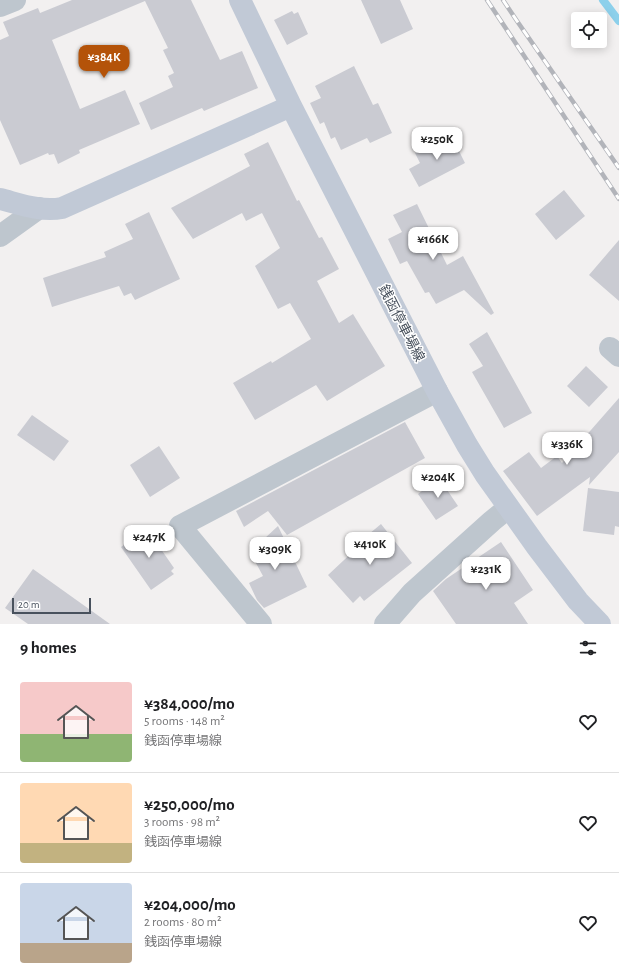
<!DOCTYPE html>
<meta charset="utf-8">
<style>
:root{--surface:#fff;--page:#f6f6f6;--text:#202124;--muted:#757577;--line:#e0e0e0;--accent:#b45309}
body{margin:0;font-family:"Alegreya Sans","Noto Sans JP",sans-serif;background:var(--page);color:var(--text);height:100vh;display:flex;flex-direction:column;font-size:15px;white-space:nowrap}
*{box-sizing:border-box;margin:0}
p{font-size:13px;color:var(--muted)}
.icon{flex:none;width:22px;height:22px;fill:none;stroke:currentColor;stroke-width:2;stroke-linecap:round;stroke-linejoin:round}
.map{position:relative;height:624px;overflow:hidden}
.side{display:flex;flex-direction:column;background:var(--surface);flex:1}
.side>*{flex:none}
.buttons{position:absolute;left:571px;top:12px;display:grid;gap:8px}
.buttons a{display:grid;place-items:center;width:36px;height:36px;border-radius:4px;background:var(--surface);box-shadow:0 2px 10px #0003;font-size:20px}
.scale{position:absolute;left:12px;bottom:10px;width:79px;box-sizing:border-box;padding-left:4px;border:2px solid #48515d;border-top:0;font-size:11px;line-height:14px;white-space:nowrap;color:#48515d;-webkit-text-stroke:3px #fff;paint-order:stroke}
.price{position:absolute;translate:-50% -34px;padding:0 9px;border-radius:8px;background:#fff;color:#222;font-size:13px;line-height:26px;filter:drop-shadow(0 1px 2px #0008)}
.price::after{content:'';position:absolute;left:50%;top:24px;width:12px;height:9px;margin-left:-6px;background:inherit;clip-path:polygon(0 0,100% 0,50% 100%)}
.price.selected{background:var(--accent);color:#fff}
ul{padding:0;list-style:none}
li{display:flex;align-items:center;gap:12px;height:100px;padding:0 20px}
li+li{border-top:1px solid var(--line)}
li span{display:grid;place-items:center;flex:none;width:112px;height:80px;border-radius:4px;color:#555}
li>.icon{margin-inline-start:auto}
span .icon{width:48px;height:48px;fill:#fffc;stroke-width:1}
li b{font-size:17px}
h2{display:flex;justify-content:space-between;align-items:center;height:48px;padding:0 20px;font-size:17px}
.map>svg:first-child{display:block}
</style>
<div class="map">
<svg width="619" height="624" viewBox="0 0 619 624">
<rect width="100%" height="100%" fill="#f2f0f0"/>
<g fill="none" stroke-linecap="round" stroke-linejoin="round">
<!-- stream -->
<path stroke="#8dd0eb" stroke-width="8" d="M603 0 619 21"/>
</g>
<!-- building -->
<path fill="#cacbd2" d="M72 0H191L220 60 242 51 258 88 204 111 202 108 151 130 139 103 173 87 168 76 174 73 163 50 168 48 145 1 52 40 80 109 125 90 140 124 79 150 80 153 58 164 54 154 49 155 48 153 20 165 0 120V40L9 36 3 22 38 8 40 13Z
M361 0H400L413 29 381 44Z
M292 11 294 14 298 12 308 34 287 45 274 20Z
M354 66 373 105 378 103 392 133 370 143 367 138 341 150 335 137 331 139 324 122 320 124 310 103 321 98 315 86Z
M451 135 465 163 419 187 409 169 420 163 415 153Z
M268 142 297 201 299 200 319 238 322 237 339 269 317 281 339 323 353 314 385 366 327 401 316 385 255 420 233 383 271 361 272 363 311 339 290 303 278 309 255 266 280 248 262 213 246 221 242 213 193 239 171 208 250 166 244 154Z
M564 190 585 216 556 240 535 214Z
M417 204 447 265 463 256 494 313 491 315 464 290 436 304 429 292 425 293 407 261 400 264 388 239 402 232 393 215Z
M149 212 180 279 135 300 131 293 124 296 119 286 52 307 43 278 106 257 104 252 133 239 125 224Z
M619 240V301L589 275Z
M487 332 532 413 504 428 472 372 483 366 469 344Z
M586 366 608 387 589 407 567 386Z
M619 398V452L589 485 590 477 537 516 503 471 529 452 541 468 557 456 562 463Z
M32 415 69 441 54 461 17 435Z
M405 422 425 458 287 535 268 511 244 527 236 511Z
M159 446 180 478 150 497 130 465Z
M439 478 458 506 436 520 418 494Z
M588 488 619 492V527L615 526 614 535 583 531Z
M381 524 412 563 364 601 360 596 353 603 328 575 359 546 357 544Z
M278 526 307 587 264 608 257 600 249 583 263 576 250 552Z
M147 529 174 568 171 571 174 574 151 590 121 547Z
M501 542 533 590 514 603 528 624H456L433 591 446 579Z
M33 569 110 624H28L5 608Z"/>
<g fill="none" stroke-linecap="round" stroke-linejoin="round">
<!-- street -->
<path stroke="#bec6ce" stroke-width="22" d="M0 6 15 0
M0 236 39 208
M610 348 619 356
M261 624 180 526 437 391
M385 624 412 593 492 521 508 508"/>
<!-- secondary -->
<path stroke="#c1c9d6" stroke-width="22" d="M240 0 291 106 437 391 467 445 485 474 537 547 578 601 600 624
M0 199C20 204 41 212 62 208L291 106"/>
<!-- rail casing -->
<g stroke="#b2b4ba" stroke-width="4.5">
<path id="rail" d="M487 0 619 199
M503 0 517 21 619 168"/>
</g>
<!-- rail -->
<use href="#rail" stroke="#fff" stroke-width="3" stroke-dasharray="9" stroke-linecap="butt"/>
</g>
<g text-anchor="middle" stroke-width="3" stroke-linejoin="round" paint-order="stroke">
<!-- street labels -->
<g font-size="14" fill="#48515d" stroke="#fff">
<text transform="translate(402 323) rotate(63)" y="5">銭函停車場線</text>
</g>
</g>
</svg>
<div class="buttons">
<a><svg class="icon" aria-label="locate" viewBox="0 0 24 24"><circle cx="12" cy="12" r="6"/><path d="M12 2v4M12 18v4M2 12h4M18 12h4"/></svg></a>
</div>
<div class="scale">20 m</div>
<b class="price selected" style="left:104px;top:79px">¥384K</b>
<b class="price" style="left:437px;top:161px">¥250K</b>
<b class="price" style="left:433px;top:261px">¥166K</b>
<b class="price" style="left:567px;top:466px">¥336K</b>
<b class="price" style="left:438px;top:499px">¥204K</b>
<b class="price" style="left:149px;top:559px">¥247K</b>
<b class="price" style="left:370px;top:566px">¥410K</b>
<b class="price" style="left:275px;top:571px">¥309K</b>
<b class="price" style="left:486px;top:591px">¥231K</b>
</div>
<section class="side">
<h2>9 homes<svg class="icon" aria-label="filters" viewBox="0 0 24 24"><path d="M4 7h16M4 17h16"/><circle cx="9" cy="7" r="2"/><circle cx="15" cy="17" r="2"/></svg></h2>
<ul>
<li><span style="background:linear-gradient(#f6c9c9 65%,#8fb573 0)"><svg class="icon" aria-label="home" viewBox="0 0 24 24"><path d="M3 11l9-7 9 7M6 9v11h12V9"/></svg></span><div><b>¥384,000/mo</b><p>5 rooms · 148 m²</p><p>銭函停車場線</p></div><svg class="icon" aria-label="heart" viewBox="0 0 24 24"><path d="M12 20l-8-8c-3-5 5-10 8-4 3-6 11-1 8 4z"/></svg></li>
<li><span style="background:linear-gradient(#ffd9b3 75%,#c2b280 0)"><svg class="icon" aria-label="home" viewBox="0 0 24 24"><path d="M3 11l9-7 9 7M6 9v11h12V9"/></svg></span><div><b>¥250,000/mo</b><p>3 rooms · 98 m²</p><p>銭函停車場線</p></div><svg class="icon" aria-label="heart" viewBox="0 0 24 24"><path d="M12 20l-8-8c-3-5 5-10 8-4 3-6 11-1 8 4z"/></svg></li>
<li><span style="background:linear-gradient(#c9d6e8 75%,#b9a48a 0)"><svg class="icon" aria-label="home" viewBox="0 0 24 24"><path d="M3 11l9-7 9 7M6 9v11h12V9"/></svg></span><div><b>¥204,000/mo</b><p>2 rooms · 80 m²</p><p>銭函停車場線</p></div><svg class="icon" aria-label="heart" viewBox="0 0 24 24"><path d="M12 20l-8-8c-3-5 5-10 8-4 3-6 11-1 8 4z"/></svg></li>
</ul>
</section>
